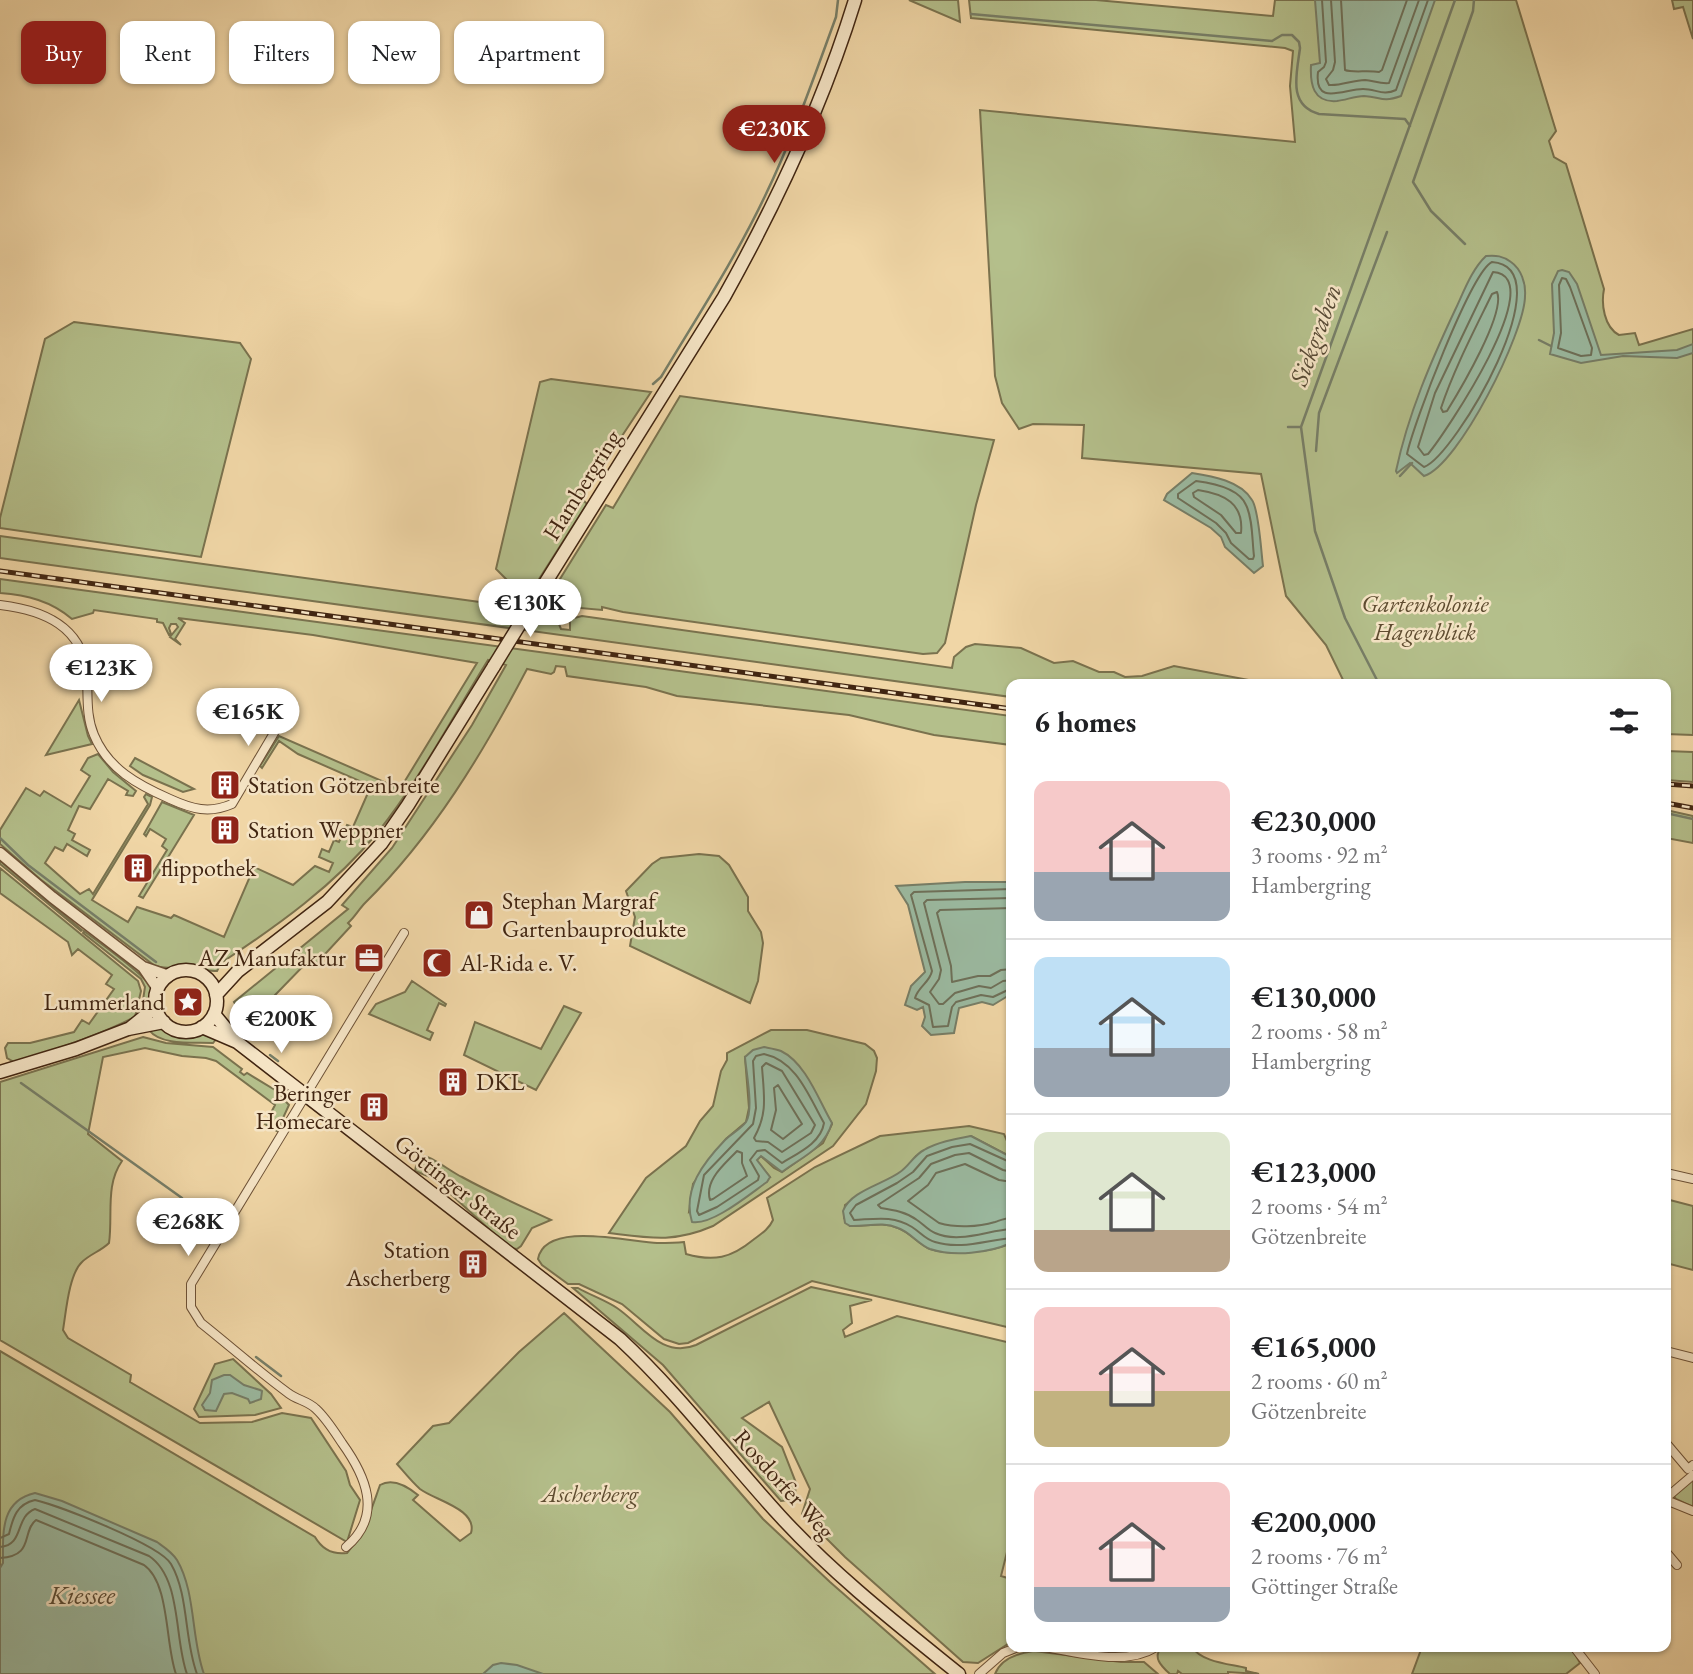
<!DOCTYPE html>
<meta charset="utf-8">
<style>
:root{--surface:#fff;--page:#f6f6f6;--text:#202124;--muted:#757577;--line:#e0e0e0;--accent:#8f2418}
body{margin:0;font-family:"EB Garamond",serif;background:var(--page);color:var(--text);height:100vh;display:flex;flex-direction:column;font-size:26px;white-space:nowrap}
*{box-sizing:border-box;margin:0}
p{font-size:23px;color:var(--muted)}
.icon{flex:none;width:38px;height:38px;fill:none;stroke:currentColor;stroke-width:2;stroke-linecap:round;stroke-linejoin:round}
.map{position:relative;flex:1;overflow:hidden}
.drawer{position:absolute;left:1006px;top:679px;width:665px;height:973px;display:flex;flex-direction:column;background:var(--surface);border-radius:14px;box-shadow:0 2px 5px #0004}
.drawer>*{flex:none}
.banner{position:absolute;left:21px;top:21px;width:665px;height:63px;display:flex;gap:14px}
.price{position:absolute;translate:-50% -60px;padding:0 16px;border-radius:24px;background:#fff;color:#222;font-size:23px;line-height:46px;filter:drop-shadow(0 2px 4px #0008)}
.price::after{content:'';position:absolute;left:50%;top:42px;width:21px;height:16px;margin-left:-10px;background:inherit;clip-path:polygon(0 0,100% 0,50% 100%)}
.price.on{background:var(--accent);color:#fff}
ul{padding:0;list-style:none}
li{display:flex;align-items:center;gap:21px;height:175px;padding:0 28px}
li+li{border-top:2px solid var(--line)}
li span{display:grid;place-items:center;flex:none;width:196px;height:140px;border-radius:14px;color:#555}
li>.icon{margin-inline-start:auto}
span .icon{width:84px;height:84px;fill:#fffc;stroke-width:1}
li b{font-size:30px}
h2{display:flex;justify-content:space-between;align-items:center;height:84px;padding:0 28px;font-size:30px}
.chip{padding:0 24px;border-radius:14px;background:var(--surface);box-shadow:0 2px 5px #0004;font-size:24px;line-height:63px}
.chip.on{background:var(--accent);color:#fff}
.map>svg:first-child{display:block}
</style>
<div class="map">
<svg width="1693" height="1674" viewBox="0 0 1693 1674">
<rect width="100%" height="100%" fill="#f0d6a6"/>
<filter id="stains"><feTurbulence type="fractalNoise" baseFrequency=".00286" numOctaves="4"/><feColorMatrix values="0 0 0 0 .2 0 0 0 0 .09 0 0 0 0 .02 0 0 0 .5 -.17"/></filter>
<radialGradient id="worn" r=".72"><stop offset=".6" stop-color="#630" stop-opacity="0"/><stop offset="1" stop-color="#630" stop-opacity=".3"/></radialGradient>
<!-- green -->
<path fill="#b4bf8b" stroke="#7a724e" stroke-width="2" fill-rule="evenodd" d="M909 0H958L960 22Z
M969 0H1096L1273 16 1275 0H1516L1556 131 1549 141 1554 157 1566 164 1604 289C1601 304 1604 327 1619 335L1635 333 1639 345 1693 329V735L1666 734V684H1345L1326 645 1286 596 1261 474 1082 458 1084 425 1033 424 1019 429 1002 403 995 376 980 110 1295 142 1290 86 1293 51 1285 48 971 18Z
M1672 0H1693V39L1683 7 1674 9Z
M74 322 240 343 251 359 201 557 0 528V518L45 339Z
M551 379 651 392 581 498 587 504 527 598 545 603 606 505 613 508 680 396 994 440 976 505 945 643 937 653 923 654 623 612 602 607V610L569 607 550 610 497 601 509 582 496 569 540 382Z
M0 536 487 603 556 617 561 629 570 630V619L582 616 952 668 954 657 966 647 975 644 1021 648 1054 663 1073 661 1099 672H1114L1125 677 1142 676 1174 666 1270 684H1012L1011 697 0 558Z
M0 579 1011 716V745L934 735 849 715 677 696 646 687 567 676 565 667 556 666 554 672 551 674 527 669C483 753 433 836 365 903 359 909 355 917 348 923L351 926 315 965 310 959 247 1024 234 1002 348 909 342 905 392 848 472 725 506 665 488 660C453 716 419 781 378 832 335 885 277 926 221 963L217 971C205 972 199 967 189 967 175 966 168 970 155 966L40 879 0 844V830L26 788 40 796 44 791 71 807 90 776 81 770 88 758 98 754 113 772 136 791 133 796 126 795 128 791 108 779 90 809 79 806 68 830 75 834 72 840 90 850 87 856 67 844 63 851 55 847 45 863 80 894 89 889 93 894 148 804 144 797 146 794 152 797 150 805 92 900 128 922 137 907 171 918 174 915 224 937 254 867 293 885 315 866 329 872 333 863 319 857 322 849 329 852 334 840 339 842 347 825 353 827 371 786 298 754 279 741 262 768 260 766 279 736 400 789 477 663 313 635 178 618 185 623 175 639 181 645 170 637 178 627 176 624H171L169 628 171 634 169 635 163 623 157 622V619L94 610 93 613 72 619C51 601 27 595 0 593Z
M79 700 88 736 92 744 46 755Z
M1666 751 1693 752V782L1666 780Z
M135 758 194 789 183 792 143 775 130 766Z
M162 802 194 815 143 898 139 896 167 850 162 846 166 839 150 829 146 836 144 834Z
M1666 810 1693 816V843L1666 838Z
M699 854 719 856 729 865 748 897V911L761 932 763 943 758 981 750 1003 630 946 635 917 626 891 652 864 661 858Z
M0 861 82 930 81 931 0 864Z
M0 868 138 981 141 991 135 1017C96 1037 56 1050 14 1062L7 1058 5 1048 8 1043H30L74 1032 82 1020 89 1024 114 989 106 984 112 975 78 949 72 955 68 942 0 893Z
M84 931C97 941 148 976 152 989 155 999 148 1007 141 1013L145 987 141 979 83 933Z
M412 981 446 1004 445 1006 439 1003 427 1030 433 1033 430 1040 369 1014 376 1004 405 992Z
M564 1006 581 1013 536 1090 464 1055 475 1022 541 1049Z
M162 1028 183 1036 204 1034 217 1038 213 1043C194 1042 161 1046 149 1030Z
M771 1030H807L865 1044 874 1051 877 1058 876 1071 866 1104 833 1146 713 1226C674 1243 650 1238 609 1233L646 1178 686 1146 700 1121 713 1106 721 1071 727 1060V1053ZM745 1057 804 1073 832 1124 823 1143 782 1172 774 1168 761 1156 756 1160 770 1177 689 1212 693 1184 726 1139 746 1122 749 1108Z
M143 1037 166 1043 213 1047 242 1069 240 1072 244 1075 247 1073 275 1090 289 1105 277 1131 265 1124 275 1105 216 1061 206 1058 182 1056 145 1048 103 1057 88 1134 122 1161C105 1185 113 1215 109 1243 101 1251 90 1254 82 1262 69 1274 66 1312 63 1330L68 1338 131 1375 130 1382 200 1423 252 1422 282 1413 311 1418 346 1471 350 1485 360 1500 347 1542 0 1340V1082Z
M969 1126 1004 1134 1007 1141 1011 1143V1157L971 1136 916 1156 910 1166 894 1177 866 1191 845 1205 844 1218 850 1226C866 1227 882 1221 898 1228 910 1232 919 1245 930 1249 951 1256 992 1252 1011 1243V1328L812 1281 688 1343 679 1344 664 1339 622 1304 579 1284H568L542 1265 538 1259C545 1220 630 1242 657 1243 666 1243 675 1243 684 1242L686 1254C714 1262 731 1258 753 1240 761 1234 769 1229 773 1220L767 1198 815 1167 880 1136Z
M424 1156C433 1157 451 1172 462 1177 491 1193 521 1206 551 1220L532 1228 521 1246 517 1249 510 1248 433 1178 415 1171 416 1166Z
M1666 1199 1693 1206V1270L1666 1263Z
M811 1287 872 1300 850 1306 852 1323 843 1330 845 1337 897 1316 1011 1343 1012 1532 1001 1576 1011 1579V1642L978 1663 963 1662 845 1557 802 1514 810 1489 769 1402 742 1418 782 1447 796 1483 795 1495 790 1500 781 1501 663 1365 573 1288H578C590 1295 605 1300 617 1308 642 1325 662 1359 696 1345Z
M564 1313 670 1412 763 1519 830 1582 935 1674H0V1351L315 1537C322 1549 332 1555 347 1553 365 1532 371 1510 380 1485 392 1478 407 1486 418 1495L413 1500 460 1541 471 1533C478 1509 434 1500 420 1489 412 1482 404 1472 397 1464L433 1426 449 1423 519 1352Z
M233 1359 271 1394 281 1408 255 1415 199 1417 194 1409 215 1364Z
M1691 1479 1693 1481V1507L1676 1499 1674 1496Z
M1080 1647H1145C1125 1657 1101 1650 1080 1647Z
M1162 1647H1192C1201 1662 1230 1664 1246 1668V1671L1259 1674 1228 1672V1674H1182L1178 1671 1177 1674H1170C1161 1666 1152 1657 1162 1647Z
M1422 1647H1571L1580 1663 1566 1674H1412Z
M1034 1651 1121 1662H1144L1158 1674H995C1001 1658 1018 1653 1034 1651Z"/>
<!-- water -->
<path fill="#9bbaa1" stroke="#777e67" stroke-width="2" d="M1315 0H1435L1401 96C1381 103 1382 97 1364 96 1355 96 1346 100 1337 101 1313 103 1310 84 1311 65L1320 63Z
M1486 256C1496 255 1503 256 1511 262 1521 269 1526 283 1525 296 1525 332 1459 465 1424 476L1410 463 1397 473 1396 471C1408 414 1431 361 1456 308 1464 291 1472 269 1486 256Z
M1562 270 1569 272 1577 284 1601 355 1677 350 1693 344V353L1677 358 1623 356 1581 363 1550 354 1554 333 1552 284 1558 271Z
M1192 473C1212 476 1241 481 1252 500 1259 510 1261 551 1263 566L1254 573 1225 547 1221 537 1211 528 1164 500 1167 494Z
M965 882H1011V994L993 1005 982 1002 959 1008 954 1033 931 1035 922 1026 925 1017 923 1007 917 1010 905 1005 911 986 925 972 908 905 896 886Z
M764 1047C769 1048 776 1049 781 1051 806 1063 819 1101 832 1123 824 1149 802 1157 782 1172L761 1156 757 1160 770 1177 767 1182C751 1193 712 1226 692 1222 682 1189 704 1162 725 1140 731 1134 741 1129 746 1122 754 1109 746 1072 745 1057L753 1050Z
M971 1136 1011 1157V1243C989 1253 954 1257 930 1249 919 1245 910 1232 898 1228 882 1221 866 1227 850 1226L845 1223 843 1211C850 1191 884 1184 900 1172 909 1166 914 1155 924 1150 938 1142 955 1139 971 1136Z
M224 1375H230L244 1385 260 1390 262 1391 261 1399 250 1403 248 1399 232 1393 224 1394 216 1411 205 1410 202 1405 210 1393 212 1380Z
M35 1493 62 1501 157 1542C164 1547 172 1552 177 1560 196 1592 191 1639 204 1674H0V1568L3 1563C3 1533 0 1501 35 1493Z
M501 1663 517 1665 543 1674H483L493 1665Z"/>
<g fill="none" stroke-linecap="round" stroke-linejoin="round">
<!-- shore -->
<path stroke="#6e7059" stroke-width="2" d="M1322 0 1326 62 1324 67 1318 72C1314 107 1344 89 1363 89 1376 89 1383 96 1396 90L1428 0
M1331 0 1335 62 1333 70 1326 79 1329 85C1341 86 1353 80 1365 80 1374 81 1381 84 1389 83L1419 0
M1341 0 1345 70C1352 73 1368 70 1379 72L1382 70 1407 0
M1492 262C1566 267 1455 456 1424 467L1407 454C1413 425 1471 272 1492 262Z
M1493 272C1552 276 1444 435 1428 454L1424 455 1418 447 1435 393Z
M1562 278 1566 279 1570 287 1592 348 1591 355 1581 356 1558 348 1561 333 1559 285Z
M1497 292C1506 313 1460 390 1447 411L1443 412 1441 408C1454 369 1474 331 1492 294Z
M1196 481C1212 483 1239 488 1246 505 1253 519 1252 541 1254 556L1253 559H1249L1231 543 1226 533 1216 523 1178 498V494Z
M1198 490C1224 494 1244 503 1241 533H1236L1221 515 1194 497 1193 493Z
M1012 889 914 892 911 895 932 971C930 982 918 987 915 998L929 1005 933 1027 948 1026 952 1007 956 1002 981 995 993 997 1012 988
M1012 898 927 900 924 903 941 970 939 979 930 992 939 1004H943L955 993 979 986 991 988 1003 981 1012 980
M1012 908 940 910 937 913 951 966 952 982 978 976H990L1001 970 1012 969
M764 1054C797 1061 809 1097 824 1123 821 1143 798 1153 782 1163L765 1150 757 1151 750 1160 759 1176 758 1180 717 1207 699 1215 697 1211 704 1175 753 1124 756 1108 753 1061 756 1056Z
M766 1063 782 1071 815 1125 811 1133 782 1152 768 1142 756 1141 754 1138C768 1113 764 1096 762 1067Z
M778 1085 802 1124 783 1139 771 1130 776 1110 774 1088Z
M737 1151 742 1153V1163L747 1176 713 1199 710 1200C704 1180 725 1164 737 1151Z
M1012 1163 970 1144 952 1147 927 1156 913 1172 897 1183 856 1205 850 1213 854 1220C875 1219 893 1215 912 1227 920 1232 926 1240 935 1242 961 1250 986 1240 1012 1238
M1012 1172 1003 1170 969 1153 955 1155 931 1164 919 1178 878 1205 881 1208C894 1210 906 1212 917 1220 923 1224 929 1231 935 1233 959 1244 988 1230 1012 1229
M1012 1182 999 1180 965 1164 936 1173 928 1185 908 1201 939 1223C956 1228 978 1227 995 1222 1001 1220 1005 1218 1012 1218
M0 1538 9 1534C13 1517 17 1504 35 1500 60 1506 160 1545 171 1564 189 1595 184 1640 197 1674
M0 1547C25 1545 14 1517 35 1509L149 1556C182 1578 174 1639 187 1674
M0 1558C35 1556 21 1532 36 1520L144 1565C170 1583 165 1644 176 1674"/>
<!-- stream -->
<path stroke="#777e67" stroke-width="2.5" d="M971 14 1272 41 1282 35H1292L1299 42 1300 48C1297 73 1287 105 1319 114L1405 119 1410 126
M1465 244 1431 211 1413 182 1473 11 1474 0
M1539 340 1551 346
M653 384 661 377C697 317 735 259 765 196 793 138 814 77 836 17L838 0
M1288 427H1301
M1316 451 1319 413 1387 232
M1400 476 1412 463
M1379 684 1345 618 1315 531 1301 427 1455 0
M1666 813 1693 819
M0 838 28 865 156 962
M270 1055 278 1061
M21 1083 182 1198
M256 1357 281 1376"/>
<!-- minor casing -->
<g stroke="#6d5136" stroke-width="10">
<path id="minor" d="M0 605C43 610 84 626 87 677 88 697 86 716 94 735 108 769 138 785 170 799 192 809 209 814 232 804L284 716
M1666 1173 1693 1179
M1666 1351 1693 1358
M1666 1443 1688 1469 1693 1465
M1666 1498 1693 1475
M1666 1500 1693 1511
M346 1547C384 1515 365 1475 342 1443 334 1431 326 1418 316 1409 308 1401 297 1400 288 1393 258 1371 230 1346 201 1323L191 1307V1284L404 933
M1666 1552 1677 1565
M1044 1647C1079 1652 1124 1667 1156 1647
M1574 1647 1595 1674
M979 1674 1003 1653 1018 1647"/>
</g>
<!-- tertiary casing -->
<g stroke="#6d5136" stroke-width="13">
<path id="tertiary" d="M0 853 52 897 143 967 158 989
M143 967 169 976"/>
</g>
<!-- secondary casing -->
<g stroke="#412511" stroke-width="15">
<path id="secondary" d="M539 593 724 297C777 202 823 104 855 0
M155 1001a31 31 0 1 1 62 0a31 31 0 1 1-62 0Z
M216 995 238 971 327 902 381 844 408 805 494 666
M214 1014 237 1042
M202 1027 237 1042 620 1339C679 1394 726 1457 780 1516 834 1575 897 1624 959 1674
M129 1029 156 1007
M0 1072 76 1049 128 1029 164 1022"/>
</g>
<!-- minor -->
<use href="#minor" stroke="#f5e4c5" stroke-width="8"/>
<!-- tertiary -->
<use href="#tertiary" stroke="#f5e4c5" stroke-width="10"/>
<!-- secondary -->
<use href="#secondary" stroke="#f5e4c5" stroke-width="12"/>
<!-- rail casing -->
<g stroke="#412511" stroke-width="5">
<path id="rail" d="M0 571 1012 709
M1666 784 1693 786
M1666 803 1693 808"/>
</g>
<!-- rail -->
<use href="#rail" stroke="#f5e4c5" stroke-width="2.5" stroke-dasharray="8" stroke-linecap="butt"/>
<!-- secondary-bridge casing -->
<g stroke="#412511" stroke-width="15" stroke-linecap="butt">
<path id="secondary-bridge" d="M494 666 539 593"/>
</g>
<!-- secondary-bridge -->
<use href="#secondary-bridge" stroke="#f5e4c5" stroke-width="12"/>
</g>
<!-- icons -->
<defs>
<g id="building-square" transform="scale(1.575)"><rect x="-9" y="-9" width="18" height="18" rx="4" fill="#8f2418" stroke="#f5e4c5"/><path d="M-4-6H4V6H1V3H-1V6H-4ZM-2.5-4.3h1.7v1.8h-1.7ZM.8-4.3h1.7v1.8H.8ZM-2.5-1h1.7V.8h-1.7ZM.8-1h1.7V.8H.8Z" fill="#fff"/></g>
<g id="shop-square" transform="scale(1.575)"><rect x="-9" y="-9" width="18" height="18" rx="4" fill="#8f2418" stroke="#f5e4c5"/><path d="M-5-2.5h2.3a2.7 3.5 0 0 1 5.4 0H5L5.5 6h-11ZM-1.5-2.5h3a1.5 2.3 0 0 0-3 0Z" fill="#fff"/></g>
<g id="office-square" transform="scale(1.575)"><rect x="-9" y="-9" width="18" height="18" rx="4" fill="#8f2418" stroke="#f5e4c5"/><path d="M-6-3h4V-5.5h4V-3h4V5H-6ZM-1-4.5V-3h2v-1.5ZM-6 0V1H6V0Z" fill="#fff"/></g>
<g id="mosque-square" transform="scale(1.575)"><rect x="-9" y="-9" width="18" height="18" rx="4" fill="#8f2418" stroke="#f5e4c5"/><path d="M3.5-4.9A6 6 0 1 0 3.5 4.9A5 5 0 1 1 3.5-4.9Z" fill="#fff"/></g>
<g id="sight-square" transform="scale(1.575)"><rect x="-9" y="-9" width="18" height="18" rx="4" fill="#8f2418" stroke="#f5e4c5"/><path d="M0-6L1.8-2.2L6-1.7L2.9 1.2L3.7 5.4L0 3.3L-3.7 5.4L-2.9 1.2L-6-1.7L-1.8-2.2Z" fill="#fff"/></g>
</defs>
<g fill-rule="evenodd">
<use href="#building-square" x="225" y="785"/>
<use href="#building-square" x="225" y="830"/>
<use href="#building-square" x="138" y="868"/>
<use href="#shop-square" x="479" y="915"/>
<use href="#office-square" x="369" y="958"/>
<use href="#mosque-square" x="437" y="963"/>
<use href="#sight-square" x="188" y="1002"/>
<use href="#building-square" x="453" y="1082"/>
<use href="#building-square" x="374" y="1107"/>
<use href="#building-square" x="473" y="1264"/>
</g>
<g text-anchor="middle" stroke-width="5" stroke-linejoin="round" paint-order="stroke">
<!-- street labels -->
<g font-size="24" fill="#412511" stroke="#f5e4c5">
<text transform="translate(582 485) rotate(-58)" y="8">Hambergring</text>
<text transform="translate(458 1187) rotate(38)" y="8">Göttinger Straße</text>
<text transform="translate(784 1484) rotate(48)" y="8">Rosdorfer Weg</text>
</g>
<!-- park labels -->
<g font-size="24" font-style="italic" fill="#5e4c30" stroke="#f5e4c5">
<text x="1425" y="612">Gartenkolonie<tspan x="1425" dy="28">Hagenblick</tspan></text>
<text x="590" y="1502">Ascherberg</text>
</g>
<!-- poi labels -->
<g font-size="24" fill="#412511" stroke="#f5e4c5" text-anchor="start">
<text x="248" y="793">Station Götzenbreite</text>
<text x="248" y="838">Station Weppner</text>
<text x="161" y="876">flippothek</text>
<text x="502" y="909">Stephan Margraf<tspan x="502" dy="28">Gartenbauprodukte</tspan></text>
<text x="346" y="966" text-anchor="end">AZ Manufaktur</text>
<text x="460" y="971">Al-Rida e. V.</text>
<text x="165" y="1010" text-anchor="end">Lummerland</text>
<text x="476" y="1090">DKL</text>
<text x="351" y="1101" text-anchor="end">Beringer<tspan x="351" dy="28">Homecare</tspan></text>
<text x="450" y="1258" text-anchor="end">Station<tspan x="450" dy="28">Ascherberg</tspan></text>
</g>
<!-- water labels -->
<g font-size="26" font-style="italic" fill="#584a35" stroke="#f5e4c5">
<text transform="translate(1315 335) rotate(-70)" y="9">Siekgraben</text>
<text x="82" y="1604">Kiessee</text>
</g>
</g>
<rect width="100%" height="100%" filter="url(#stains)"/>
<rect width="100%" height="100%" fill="url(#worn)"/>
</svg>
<b class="price on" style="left:774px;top:165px">€230K</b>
<b class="price" style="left:530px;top:639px">€130K</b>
<b class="price" style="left:101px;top:704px">€123K</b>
<b class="price" style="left:248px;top:748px">€165K</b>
<b class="price" style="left:281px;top:1055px">€200K</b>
<b class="price" style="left:188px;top:1258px">€268K</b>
<div class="banner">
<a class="chip on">Buy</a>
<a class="chip">Rent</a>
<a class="chip">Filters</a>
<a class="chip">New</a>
<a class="chip">Apartment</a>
</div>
<section class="drawer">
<h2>6 homes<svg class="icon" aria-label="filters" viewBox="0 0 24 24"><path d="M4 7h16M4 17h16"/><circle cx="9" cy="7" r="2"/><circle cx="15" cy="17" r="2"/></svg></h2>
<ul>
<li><span style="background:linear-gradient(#f6c9c9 65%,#9aa5b1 0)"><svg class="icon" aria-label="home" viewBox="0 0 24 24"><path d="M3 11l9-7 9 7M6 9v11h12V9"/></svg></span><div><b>€230,000</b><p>3 rooms · 92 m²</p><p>Hambergring</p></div></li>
<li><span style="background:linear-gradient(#bfe0f5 65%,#9aa5b1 0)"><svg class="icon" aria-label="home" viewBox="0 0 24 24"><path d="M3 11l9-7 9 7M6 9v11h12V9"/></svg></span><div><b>€130,000</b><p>2 rooms · 58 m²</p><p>Hambergring</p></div></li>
<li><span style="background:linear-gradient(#dfe7d0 70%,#b9a48a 0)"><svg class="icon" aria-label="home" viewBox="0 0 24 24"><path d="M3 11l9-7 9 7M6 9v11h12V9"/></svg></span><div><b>€123,000</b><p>2 rooms · 54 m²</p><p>Götzenbreite</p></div></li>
<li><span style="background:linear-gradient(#f6c9c9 60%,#c2b280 0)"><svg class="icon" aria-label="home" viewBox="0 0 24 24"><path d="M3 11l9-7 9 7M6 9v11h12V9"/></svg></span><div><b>€165,000</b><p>2 rooms · 60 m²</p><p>Götzenbreite</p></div></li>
<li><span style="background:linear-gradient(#f6c9c9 75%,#9aa5b1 0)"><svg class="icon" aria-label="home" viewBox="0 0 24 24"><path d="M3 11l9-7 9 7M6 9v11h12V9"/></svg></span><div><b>€200,000</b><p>2 rooms · 76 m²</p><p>Göttinger Straße</p></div></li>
</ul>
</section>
</div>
